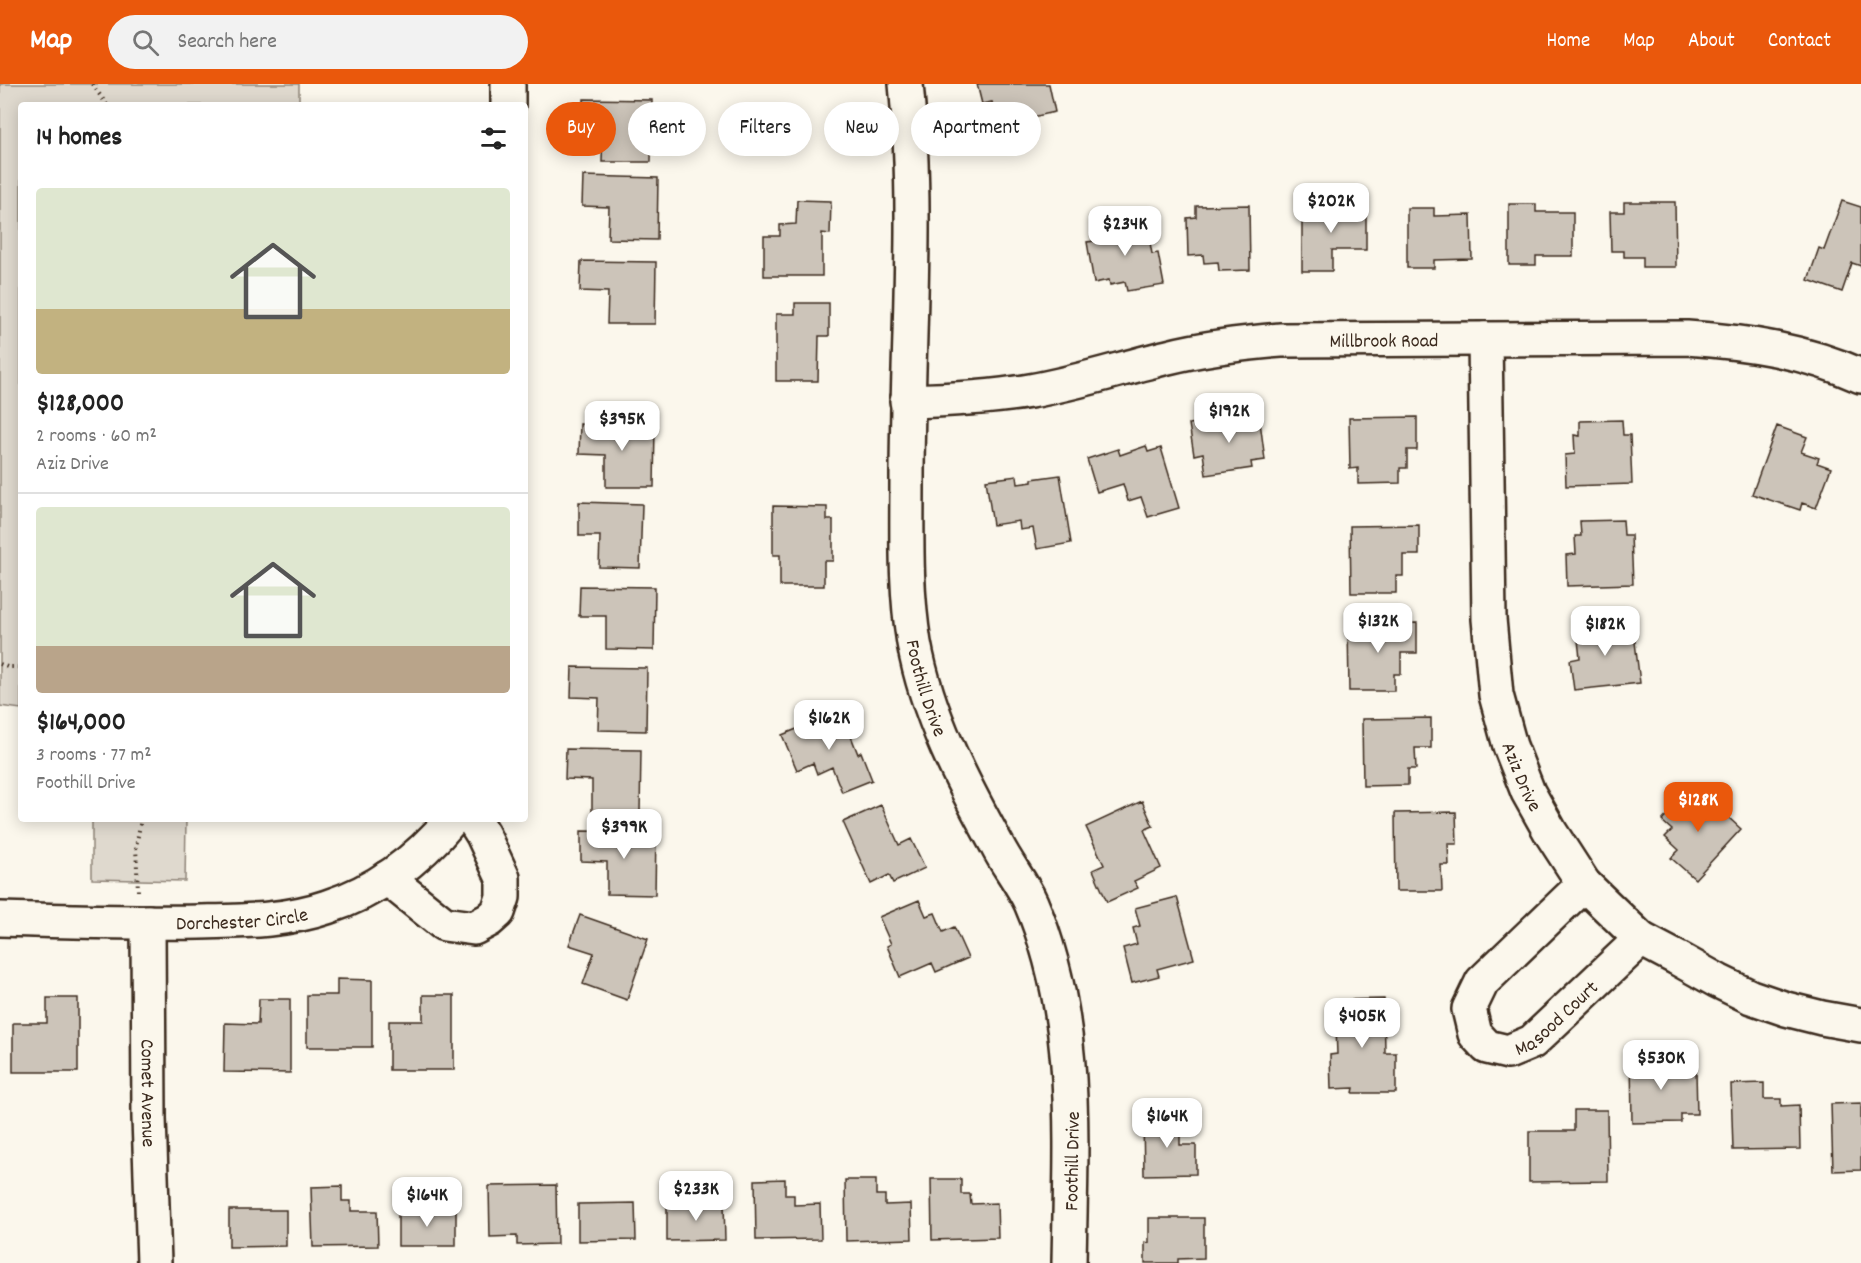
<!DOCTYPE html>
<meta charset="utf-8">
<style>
:root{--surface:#fff;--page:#f2f2f2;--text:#222;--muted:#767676;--line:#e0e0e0;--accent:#ea580c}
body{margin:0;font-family:Dekko,sans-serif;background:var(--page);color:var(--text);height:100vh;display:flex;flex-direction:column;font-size:22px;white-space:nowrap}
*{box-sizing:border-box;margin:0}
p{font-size:20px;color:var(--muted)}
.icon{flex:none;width:33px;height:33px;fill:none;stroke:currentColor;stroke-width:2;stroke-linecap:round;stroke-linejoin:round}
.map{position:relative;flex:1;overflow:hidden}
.panel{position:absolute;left:18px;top:18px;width:510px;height:720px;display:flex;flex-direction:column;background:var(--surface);border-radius:6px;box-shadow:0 3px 15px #0003}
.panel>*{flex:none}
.top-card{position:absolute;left:546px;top:18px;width:570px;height:54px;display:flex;gap:12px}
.price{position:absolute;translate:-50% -51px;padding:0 14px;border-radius:12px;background:#fff;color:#222;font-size:20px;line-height:39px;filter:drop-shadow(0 2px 3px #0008)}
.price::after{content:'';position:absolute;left:50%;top:36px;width:18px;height:14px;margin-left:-9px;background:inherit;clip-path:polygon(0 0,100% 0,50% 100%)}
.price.selected{background:var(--accent);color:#fff}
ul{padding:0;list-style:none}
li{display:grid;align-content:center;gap:12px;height:318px;padding:0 18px}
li+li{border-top:2px solid var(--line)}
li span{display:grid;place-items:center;height:186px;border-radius:6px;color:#555}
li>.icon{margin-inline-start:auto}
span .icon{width:108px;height:108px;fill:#fffc;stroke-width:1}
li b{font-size:26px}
h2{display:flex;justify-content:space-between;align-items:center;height:72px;padding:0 18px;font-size:26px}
.tag{padding:0 21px;border-radius:27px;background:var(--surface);box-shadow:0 3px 15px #0003;font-size:21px;line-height:54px}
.tag.selected{background:var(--accent);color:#fff}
header{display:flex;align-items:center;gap:36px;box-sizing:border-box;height:84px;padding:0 30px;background:var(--accent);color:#fff}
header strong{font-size:28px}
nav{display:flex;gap:33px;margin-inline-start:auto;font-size:21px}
.search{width:420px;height:54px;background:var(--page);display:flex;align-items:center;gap:15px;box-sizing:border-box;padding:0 21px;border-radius:33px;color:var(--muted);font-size:22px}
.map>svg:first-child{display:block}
</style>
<header>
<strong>Map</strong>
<div class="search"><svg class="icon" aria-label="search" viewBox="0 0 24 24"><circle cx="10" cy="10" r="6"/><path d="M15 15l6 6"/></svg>Search here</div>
<nav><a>Home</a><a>Map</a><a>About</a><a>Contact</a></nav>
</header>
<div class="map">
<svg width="1861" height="1179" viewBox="0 0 1861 1179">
<rect width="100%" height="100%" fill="#fbf7ec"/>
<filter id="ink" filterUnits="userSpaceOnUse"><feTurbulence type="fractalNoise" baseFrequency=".0167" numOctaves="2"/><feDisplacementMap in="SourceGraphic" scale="12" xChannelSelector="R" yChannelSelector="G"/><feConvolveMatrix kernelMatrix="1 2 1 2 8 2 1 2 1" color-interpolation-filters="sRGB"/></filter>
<g filter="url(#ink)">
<!-- green -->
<path fill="#dfd9ce" stroke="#8d8276" stroke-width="1.5" d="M0 0H299V21H21V625L0 622Z
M92 735H186L185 797 92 795Z"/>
<!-- building -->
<path fill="#ccc4b9" stroke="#3b2a1e" stroke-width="1.5" d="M977 0H1049L1055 28 997 41 992 18 982 20Z
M584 15 652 16 651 78H602L603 46 584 45Z
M583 92 658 94 657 156 608 155 609 123 582 122Z
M797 116 831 117 830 150 822 149V192H764V152H780V141L796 140Z
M1842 117 1861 123V182L1852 179 1842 208 1808 196 1819 164 1824 166Z
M1624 118H1675L1676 183H1643V173H1624V167H1611L1610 128H1624Z
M1509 120H1536V128H1573V172H1536V181H1509Z
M1249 121 1250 186 1219 187 1218 178 1204 179 1203 171 1188 172 1187 134 1196 133V122Z
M1302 122H1366V166H1332V187H1302Z
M1407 124H1434V132L1471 131 1472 175 1434 176V184H1407Z
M1124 132 1126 145 1147 142 1152 170 1158 169 1164 201 1127 207 1125 198 1110 201 1109 196 1094 199 1087 158 1102 156 1099 137Z
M581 177 656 178 655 240H607L608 208 580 207Z
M795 219H829V252H819L818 297H776V230H795Z
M1259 330 1265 376 1251 378 1252 384 1206 391 1203 369 1194 371 1189 340 1210 337 1211 341 1226 339V335Z
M1417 333V366H1407V384H1400V399L1358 400V384L1350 385 1349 334Z
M1622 336 1623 351H1630L1632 400 1566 402 1565 371 1575 370 1574 351 1580 352V337Z
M580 340 655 341 654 403H606V371L579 370Z
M1777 342 1807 353 1801 368 1819 374 1817 379 1831 384 1816 424 1802 419 1800 426 1752 410Z
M1146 362 1148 368 1161 364 1179 424 1148 433 1141 413 1128 417 1123 400 1097 408 1087 375 1118 365 1120 371Z
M1060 391 1071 459 1037 465 1033 444 1020 446 1019 437 993 441 986 396 1017 392 1018 400 1032 398V395Z
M579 418 642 420 640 484 599 483 600 452H579Z
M773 422 827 423V436H833V477H824V502H780V471H773Z
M1623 436 1624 451H1631L1633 500 1567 502 1566 471 1576 470 1575 452H1581L1580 437Z
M1419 441V471H1403V492H1396V509H1351L1350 442Z
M580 502 655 503 654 566 606 565V532H579Z
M1624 536 1626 551 1634 550 1640 599 1574 606 1570 576 1580 574 1578 556 1583 555 1582 541Z
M1417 539V569H1401V590H1394V607H1349L1348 540Z
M572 583 647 584 646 647 598 646 599 614 571 613Z
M841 627 858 670 861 668 872 696 842 708 832 683 817 690 813 679 797 686 782 651Z
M1431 634V664H1415L1416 685H1408V701L1363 702 1362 635Z
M566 665 641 666 640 729 592 728V696L565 695Z
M1688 708 1697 716 1703 710 1741 745 1695 795 1671 774 1679 766 1665 753 1672 746 1662 737Z
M1142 717 1153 742 1144 746 1161 784 1134 797 1138 804 1107 818 1093 786 1104 781 1086 743Z
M881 721 899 761 911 755 925 784 893 799 889 791 871 800 843 738Z
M1456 728 1457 760H1448L1449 781H1441L1442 807H1396L1395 729Z
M581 747 656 748 655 811 607 810V778L581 777Z
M1177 813 1194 875 1157 885 1159 892 1132 899 1123 864 1137 860 1133 844 1140 842 1135 824Z
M919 816 926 832 935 829 943 848 954 843 968 874 936 888 932 879 900 893 887 862 891 860 879 833Z
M580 831 648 855 627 916 583 900 594 869 569 861Z
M337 895 372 896V963H307V911H337Z
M423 911H454V986H389V937H423Z
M47 914H78V988H13V939H47Z
M259 915H290V989L224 988 225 939 258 940Z
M1384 915 1385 969H1396V1009H1353L1354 1004 1331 1005 1330 971 1337 970 1335 916Z
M1662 972V982H1681V987H1696L1697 1030H1681V1038L1632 1039 1631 973Z
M1764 999V1015H1781V1022L1799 1021 1800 1065 1733 1066 1731 1000Z
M1861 1019V1086L1833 1087 1831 1020Z
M1574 1026H1607L1608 1097 1529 1098V1047H1574Z
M1180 1034V1061H1196V1090L1144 1091 1143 1035Z
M785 1095V1111H794V1121L820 1120 821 1155 756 1156 755 1096Z
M931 1095H961V1110H970L971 1120 997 1119 998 1154 932 1156Z
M845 1096H876V1111H885V1121L911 1120 912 1155 846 1157Z
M556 1101 557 1160 517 1161V1152L490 1153 489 1102Z
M342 1102V1117H351V1127H377L378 1162 313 1163 311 1103Z
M635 1119 636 1156 578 1157V1120Z
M667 1120H724L725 1156 667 1157Z
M456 1125V1162H398V1126Z
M229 1126H286V1162L229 1163Z
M1149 1134H1204V1174L1178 1175V1179H1145V1158L1149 1159Z"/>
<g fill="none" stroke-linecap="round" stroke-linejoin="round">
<!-- minor casing -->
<g stroke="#3b2a1e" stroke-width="38">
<g id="minor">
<path d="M508 0V21"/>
<path id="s1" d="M906 0C919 132 907 264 907 395 907 450 905 505 914 559 927 631 962 698 997 761 1007 781 1022 799 1031 819 1080 933 1071 1058 1069 1179"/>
<path id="s2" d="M1485 255 1489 535 1496 611 1510 662 1528 708 1551 749 1584 800 1641 855 1677 874 1718 897 1751 913 1786 925 1822 934 1861 941"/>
<path id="s3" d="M907 317C948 316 990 314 1030 307 1077 299 1122 284 1168 273 1204 264 1244 259 1281 256L1687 254C1747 258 1806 267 1861 292"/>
<path d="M387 794 444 840 474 844 489 836 498 828 503 813V794L483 751 473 735"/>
<path id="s4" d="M1584 800 1482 898 1469 925 1475 950 1487 963 1508 968 1532 958 1641 855"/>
<path id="s5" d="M0 835C67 837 134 839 201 838 244 837 286 837 327 823 377 807 419 775 452 735"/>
<path id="s6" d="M148 838 149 1034 154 1179"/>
</g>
</g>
<!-- path -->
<path stroke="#3b2a1e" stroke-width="4" stroke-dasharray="1.5 4.5" stroke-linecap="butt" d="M92 0 107 21
M0 580 7 583H21
M138 807 136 763 141 735"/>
<!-- minor -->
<use href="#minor" stroke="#fbf7ec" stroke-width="33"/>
</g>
</g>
<g text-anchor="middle" stroke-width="6" stroke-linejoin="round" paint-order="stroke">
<!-- street labels -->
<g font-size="20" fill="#3b2a1e" stroke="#fbf7ec">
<text dy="7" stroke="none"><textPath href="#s3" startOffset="483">Millbrook Road</textPath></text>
<text dy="7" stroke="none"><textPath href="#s1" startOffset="606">Foothill Drive</textPath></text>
<text dy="7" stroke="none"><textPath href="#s2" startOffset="442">Aziz Drive</textPath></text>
<text dy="7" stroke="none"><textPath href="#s5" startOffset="242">Dorchester Circle</textPath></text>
<text dy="7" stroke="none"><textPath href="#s4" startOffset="296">Masood Court</textPath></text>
<text dy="7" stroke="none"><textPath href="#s6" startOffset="171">Comet Avenue</textPath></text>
<text transform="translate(1071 1077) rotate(-89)" y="7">Foothill Drive</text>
</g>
</g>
</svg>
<b class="price" style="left:1331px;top:150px">$202K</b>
<b class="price" style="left:1125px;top:173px">$234K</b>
<b class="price" style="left:1229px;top:360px">$192K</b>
<b class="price" style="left:622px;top:368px">$395K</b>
<b class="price" style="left:1378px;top:570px">$132K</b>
<b class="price" style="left:1605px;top:573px">$182K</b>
<b class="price" style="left:829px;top:667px">$162K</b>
<b class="price selected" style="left:1698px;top:749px">$128K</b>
<b class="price" style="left:624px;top:776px">$399K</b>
<b class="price" style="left:1362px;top:965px">$405K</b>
<b class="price" style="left:1661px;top:1007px">$530K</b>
<b class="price" style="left:1167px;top:1065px">$164K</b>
<b class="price" style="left:696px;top:1138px">$233K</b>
<b class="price" style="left:427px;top:1144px">$164K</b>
<div class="top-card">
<a class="tag selected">Buy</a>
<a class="tag">Rent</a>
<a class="tag">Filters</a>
<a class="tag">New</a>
<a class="tag">Apartment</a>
</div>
<section class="panel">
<h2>14 homes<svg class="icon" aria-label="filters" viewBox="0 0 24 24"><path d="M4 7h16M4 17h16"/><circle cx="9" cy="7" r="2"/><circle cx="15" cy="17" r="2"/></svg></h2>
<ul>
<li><span style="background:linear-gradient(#dfe7d0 65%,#c2b280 0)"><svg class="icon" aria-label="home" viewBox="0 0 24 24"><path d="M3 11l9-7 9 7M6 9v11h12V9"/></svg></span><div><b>$128,000</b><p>2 rooms · 60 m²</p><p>Aziz Drive</p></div></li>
<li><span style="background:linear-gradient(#dfe7d0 75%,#b9a48a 0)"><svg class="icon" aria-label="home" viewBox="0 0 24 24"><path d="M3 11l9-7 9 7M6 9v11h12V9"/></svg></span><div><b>$164,000</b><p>3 rooms · 77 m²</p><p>Foothill Drive</p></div></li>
</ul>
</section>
</div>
